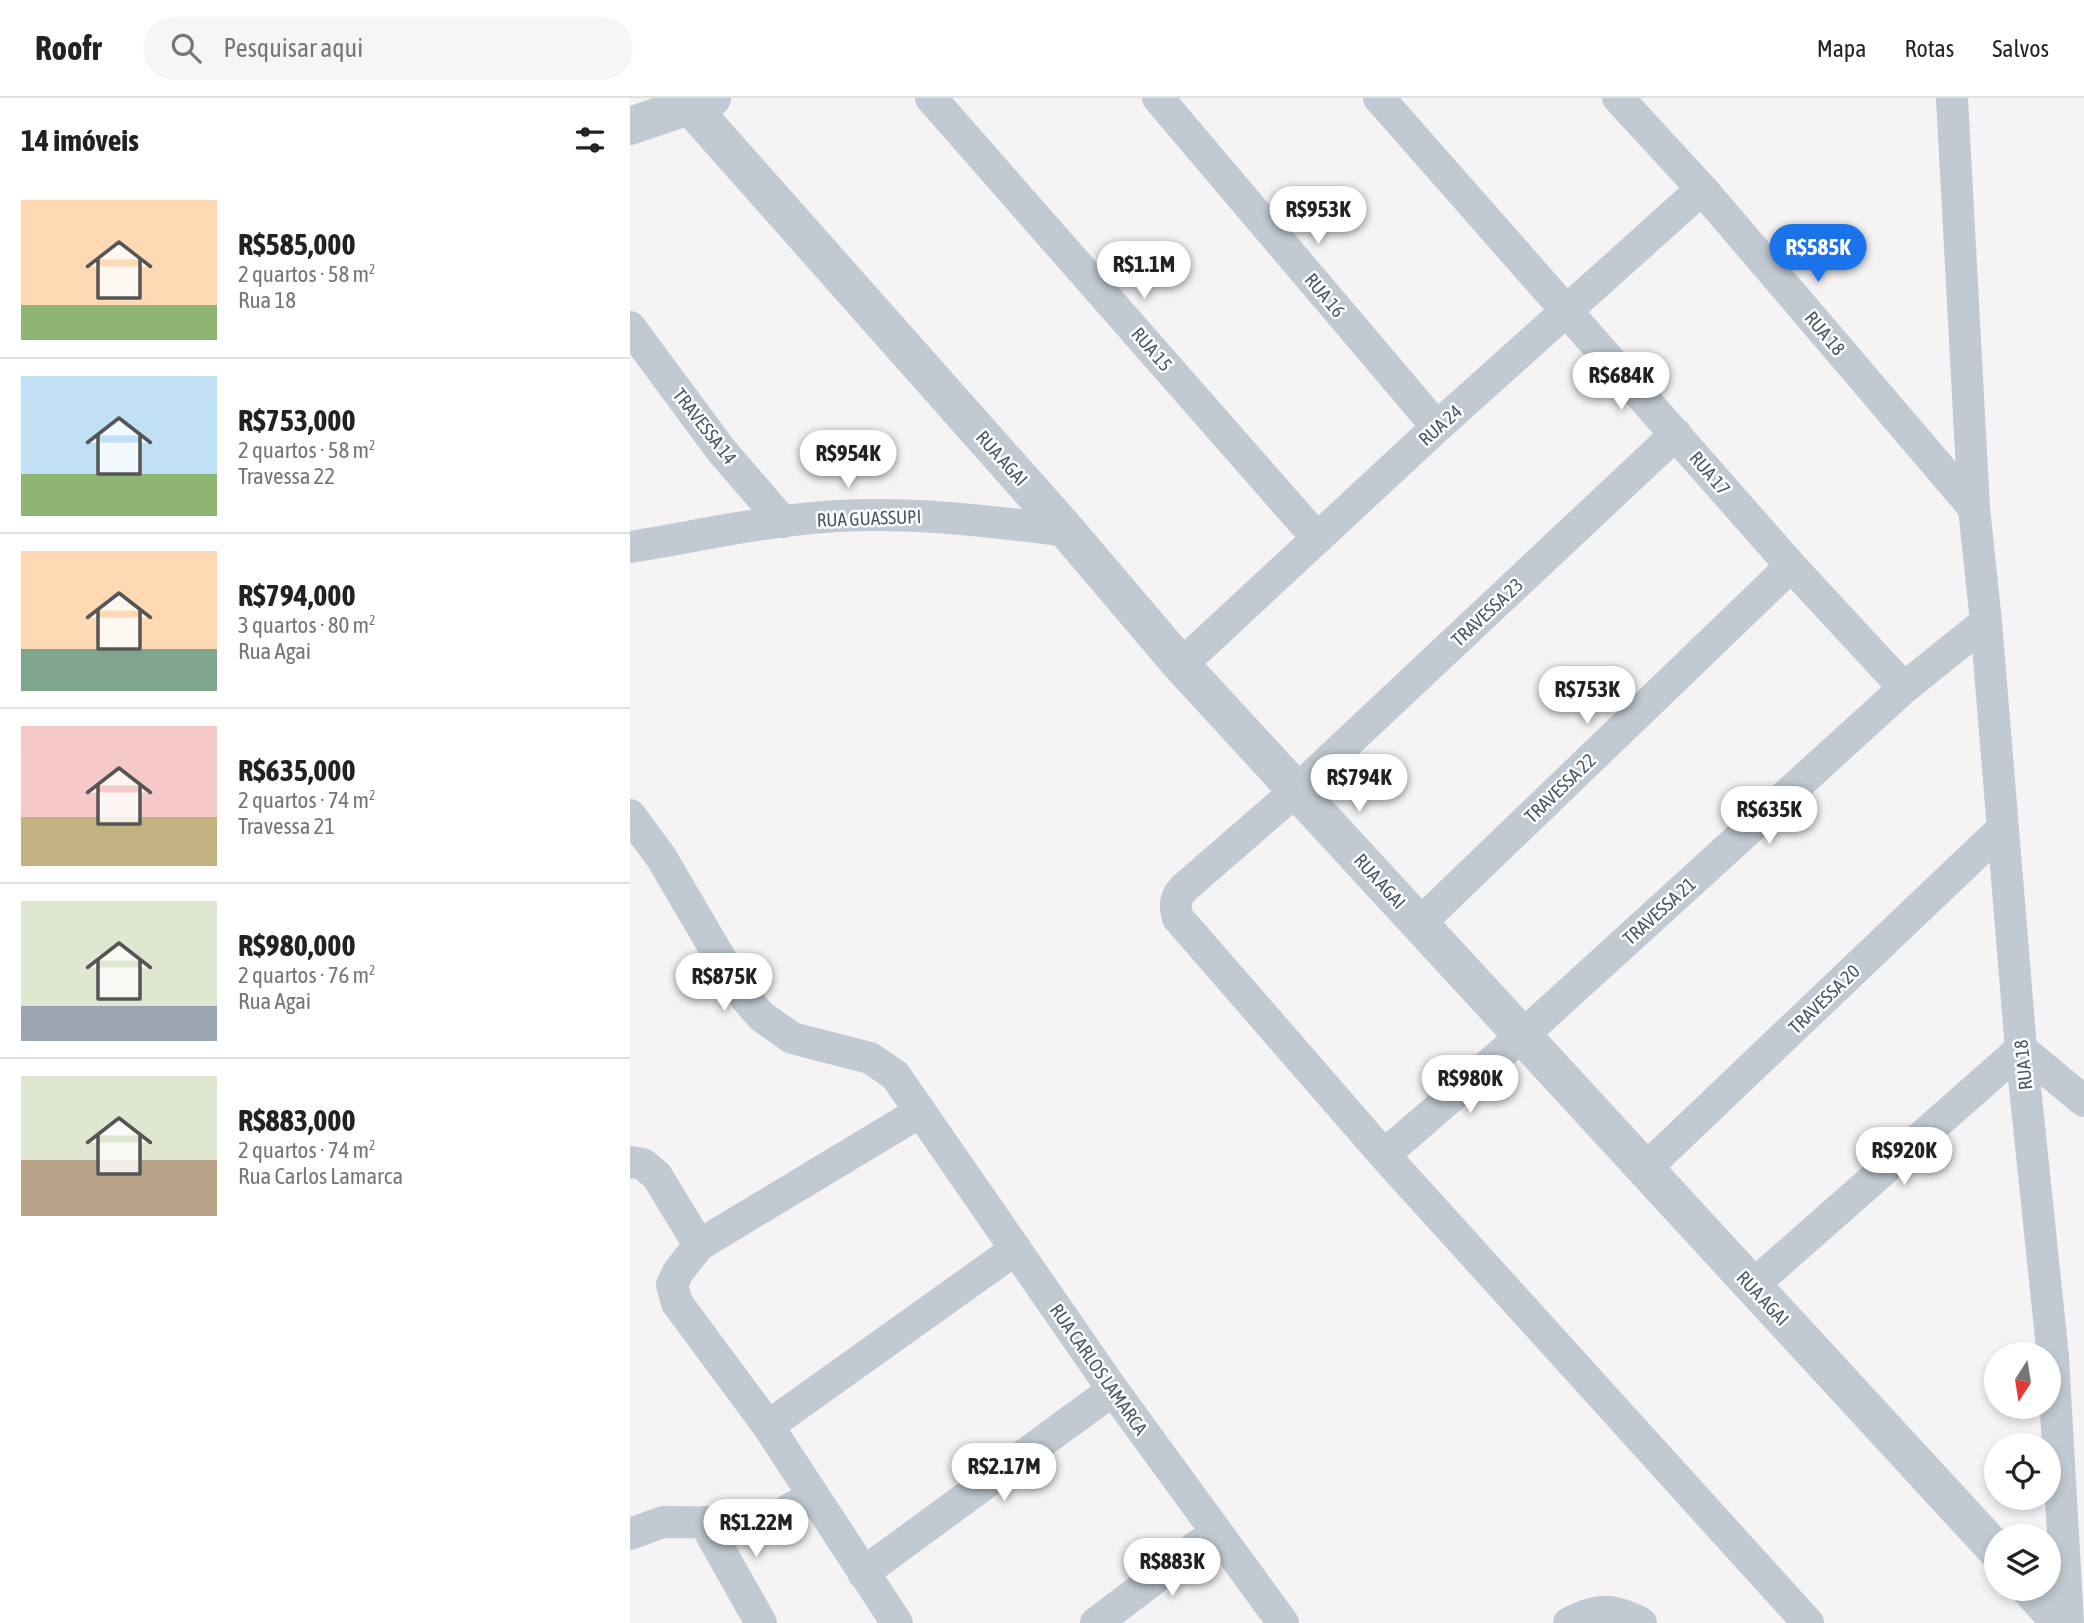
<!DOCTYPE html>
<html lang="pt">
<meta charset="utf-8">
<style>
:root{--surface:#fff;--page:#f6f6f6;--text:#222;--muted:#767676;--line:#e0e0e0;--accent:#1a73e8}
body{margin:0;font-family:"Asap Condensed",sans-serif;background:var(--page);color:var(--text);height:100vh;display:flex;flex-direction:column;font-size:26px;white-space:nowrap}
*{box-sizing:border-box;margin:0}
p{font-size:23px;color:var(--muted)}
.icon{flex:none;width:38px;height:38px;fill:none;stroke:currentColor;stroke-width:2;stroke-linecap:round;stroke-linejoin:round}
.map{position:relative;flex:1;overflow:hidden}
.sheet{display:flex;flex-direction:column;background:var(--surface);width:630px}
.sheet>*{flex:none}
.needle{width:46px;rotate:192deg}
.buttons{position:absolute;left:1354px;top:1244px;display:grid;gap:14px}
.buttons a{display:grid;place-items:center;width:77px;height:77px;border-radius:50%;background:var(--surface);box-shadow:0 4px 10px #0003;font-size:35px}
.price{position:absolute;translate:-50% -60px;padding:0 16px;border-radius:24px;background:#fff;color:#222;font-size:23px;line-height:46px;filter:drop-shadow(0 2px 4px #0008)}
.price::after{content:'';position:absolute;left:50%;top:42px;width:21px;height:16px;margin-left:-10px;background:inherit;clip-path:polygon(0 0,100% 0,50% 100%)}
.price.current{background:var(--accent);color:#fff}
ul{padding:0;list-style:none}
li{display:flex;align-items:center;gap:21px;height:175px;padding:0 21px}
li+li{border-top:2px solid var(--line)}
li span{display:grid;place-items:center;flex:none;width:196px;height:140px;border-radius:0px;color:#555}
li>.icon{margin-inline-start:auto}
span .icon{width:84px;height:84px;fill:#fffc;stroke-width:1}
li b{font-size:30px}
h2{display:flex;justify-content:space-between;align-items:center;height:84px;padding:0 21px;font-size:30px}
header{display:flex;align-items:center;gap:42px;box-sizing:border-box;height:98px;padding:0 35px;background:var(--surface);border-bottom:2px solid var(--line)}
header strong{font-size:33px}
nav{display:flex;gap:38px;margin-inline-start:auto;font-size:24px}
.search{width:490px;height:63px;background:var(--page);display:flex;align-items:center;gap:18px;box-sizing:border-box;padding:0 24px;border-radius:38px;color:var(--muted);font-size:26px}
main{display:flex;flex:1;min-height:0}
.map>svg:first-child{display:block}
</style>
<header>
<strong>Roofr</strong>
<div class="search"><svg class="icon" aria-label="search" viewBox="0 0 24 24"><circle cx="10" cy="10" r="6"/><path d="M15 15l6 6"/></svg>Pesquisar aqui</div>
<nav><a>Mapa</a><a>Rotas</a><a>Salvos</a></nav>
</header>
<main>
<section class="sheet">
<h2>14 imóveis<svg class="icon" aria-label="filters" viewBox="0 0 24 24"><path d="M4 7h16M4 17h16"/><circle cx="9" cy="7" r="2"/><circle cx="15" cy="17" r="2"/></svg></h2>
<ul>
<li><span style="background:linear-gradient(#ffd9b3 75%,#8fb573 0)"><svg class="icon" aria-label="home" viewBox="0 0 24 24"><path d="M3 11l9-7 9 7M6 9v11h12V9"/></svg></span><div><b>R$585,000</b><p>2 quartos · 58 m²</p><p>Rua 18</p></div></li>
<li><span style="background:linear-gradient(#bfe0f5 70%,#8fb573 0)"><svg class="icon" aria-label="home" viewBox="0 0 24 24"><path d="M3 11l9-7 9 7M6 9v11h12V9"/></svg></span><div><b>R$753,000</b><p>2 quartos · 58 m²</p><p>Travessa 22</p></div></li>
<li><span style="background:linear-gradient(#ffd9b3 70%,#7fa58c 0)"><svg class="icon" aria-label="home" viewBox="0 0 24 24"><path d="M3 11l9-7 9 7M6 9v11h12V9"/></svg></span><div><b>R$794,000</b><p>3 quartos · 80 m²</p><p>Rua Agai</p></div></li>
<li><span style="background:linear-gradient(#f6c9c9 65%,#c2b280 0)"><svg class="icon" aria-label="home" viewBox="0 0 24 24"><path d="M3 11l9-7 9 7M6 9v11h12V9"/></svg></span><div><b>R$635,000</b><p>2 quartos · 74 m²</p><p>Travessa 21</p></div></li>
<li><span style="background:linear-gradient(#dfe7d0 75%,#9aa5b1 0)"><svg class="icon" aria-label="home" viewBox="0 0 24 24"><path d="M3 11l9-7 9 7M6 9v11h12V9"/></svg></span><div><b>R$980,000</b><p>2 quartos · 76 m²</p><p>Rua Agai</p></div></li>
<li><span style="background:linear-gradient(#dfe7d0 60%,#b9a48a 0)"><svg class="icon" aria-label="home" viewBox="0 0 24 24"><path d="M3 11l9-7 9 7M6 9v11h12V9"/></svg></span><div><b>R$883,000</b><p>2 quartos · 74 m²</p><p>Rua Carlos Lamarca</p></div></li>
</ul>
</section>
<div class="map">
<svg width="1454" height="1525" viewBox="0 0 1454 1525">
<rect width="100%" height="100%" fill="#f5f3f3"/>
<g fill="none" stroke-linecap="round" stroke-linejoin="round">
<!-- minor -->
<path stroke="#c1cad2" stroke-width="32" d="M301 0 687 440
M528 0 807 329
M749 0 1161 468 1274 590
M988 0 1072 91 1344 410
M1322 0 1344 410 1356 524 1391 951 1423 1259 1438 1525
M0 229 91 352 153 424
M1046 336 667 692 554 790C545 800 544 807 548 820L754 1057 1178 1525
M0 449C68 438 138 422 207 418 285 414 360 423 437 433
M551 567 807 329 1072 91
M0 717 31 759 109 892 131 918 162 940 240 960 265 977 483 1292 653 1525
M789 826 1161 468
M754 1057 893 937 1274 590 1356 524
M0 1064 13 1066 27 1078 69 1147
M1014 1072 1373 730
M1122 1188 1391 951 1454 1003
M138 1328 386 1151
M74 1424 131 1525
M0 1436 33 1424 136 1425 183 1398
M233 1475 483 1292
M267 1525 138 1328 47 1205 42 1187 48 1174 69 1147 290 1014
M466 1525 586 1434
M939 1525C969 1510 982 1510 1011 1525"/>
<!-- tertiary -->
<path stroke="#c1cad2" stroke-width="38" d="M60 8 437 433 551 567 1367 1453
M0 28 82 0
M1400 1491 1431 1525"/>
</g>
<g text-anchor="middle" stroke-width="5" stroke-linejoin="round" paint-order="stroke">
<!-- street labels -->
<g font-size="19" fill="#4a5661" stroke="#fff">
<text transform="translate(695 197) rotate(50)" y="7">RUA 16</text>
<text transform="translate(1195 235) rotate(50)" y="7">RUA 18</text>
<text transform="translate(522 251) rotate(49)" y="7">RUA 15</text>
<text transform="translate(810 327) rotate(-42)" y="7">RUA 24</text>
<text transform="translate(75 328) rotate(52)" y="7">TRAVESSA 14</text>
<text transform="translate(372 360) rotate(48)" y="7">RUA AGAI</text>
<text transform="translate(1080 375) rotate(49)" y="7">RUA 17</text>
<text transform="translate(239 420) rotate(-2)" y="7">RUA GUASSUPI</text>
<text transform="translate(857 514) rotate(-43)" y="7">TRAVESSA 23</text>
<text transform="translate(930 690) rotate(-44)" y="7">TRAVESSA 22</text>
<text transform="translate(750 783) rotate(48)" y="7">RUA AGAI</text>
<text transform="translate(1029 813) rotate(-42)" y="7">TRAVESSA 21</text>
<text transform="translate(1194 901) rotate(-44)" y="7">TRAVESSA 20</text>
<text transform="translate(1393 967) rotate(-96)" y="7">RUA 18</text>
<text transform="translate(1133 1200) rotate(47)" y="7">RUA AGAI</text>
<text transform="translate(469 1271) rotate(55)" y="7">RUA CARLOS LAMARCA</text>
</g>
</g>
</svg>
<div class="buttons">
<a><svg class="needle" viewBox="-14 -14 28 28"><path d="M0-13l5 13h-10z" fill="#e53935"/><path d="M0 13l5-13h-10z" fill="#767676"/></svg></a>
<a><svg class="icon" aria-label="locate" viewBox="0 0 24 24"><circle cx="12" cy="12" r="6"/><path d="M12 2v4M12 18v4M2 12h4M18 12h4"/></svg></a>
<a><svg class="icon" aria-label="layers" viewBox="0 0 24 24"><path d="M12 4l9 5-9 5-9-5zM3 14l9 5 9-5"/></svg></a>
</div>
<b class="price" style="left:688px;top:148px">R$953K</b>
<b class="price current" style="left:1188px;top:186px">R$585K</b>
<b class="price" style="left:514px;top:203px">R$1.1M</b>
<b class="price" style="left:991px;top:314px">R$684K</b>
<b class="price" style="left:218px;top:392px">R$954K</b>
<b class="price" style="left:957px;top:628px">R$753K</b>
<b class="price" style="left:729px;top:716px">R$794K</b>
<b class="price" style="left:1139px;top:748px">R$635K</b>
<b class="price" style="left:94px;top:915px">R$875K</b>
<b class="price" style="left:840px;top:1017px">R$980K</b>
<b class="price" style="left:1274px;top:1089px">R$920K</b>
<b class="price" style="left:374px;top:1405px">R$2.17M</b>
<b class="price" style="left:126px;top:1461px">R$1.22M</b>
<b class="price" style="left:542px;top:1500px">R$883K</b>
</div>
</main>
